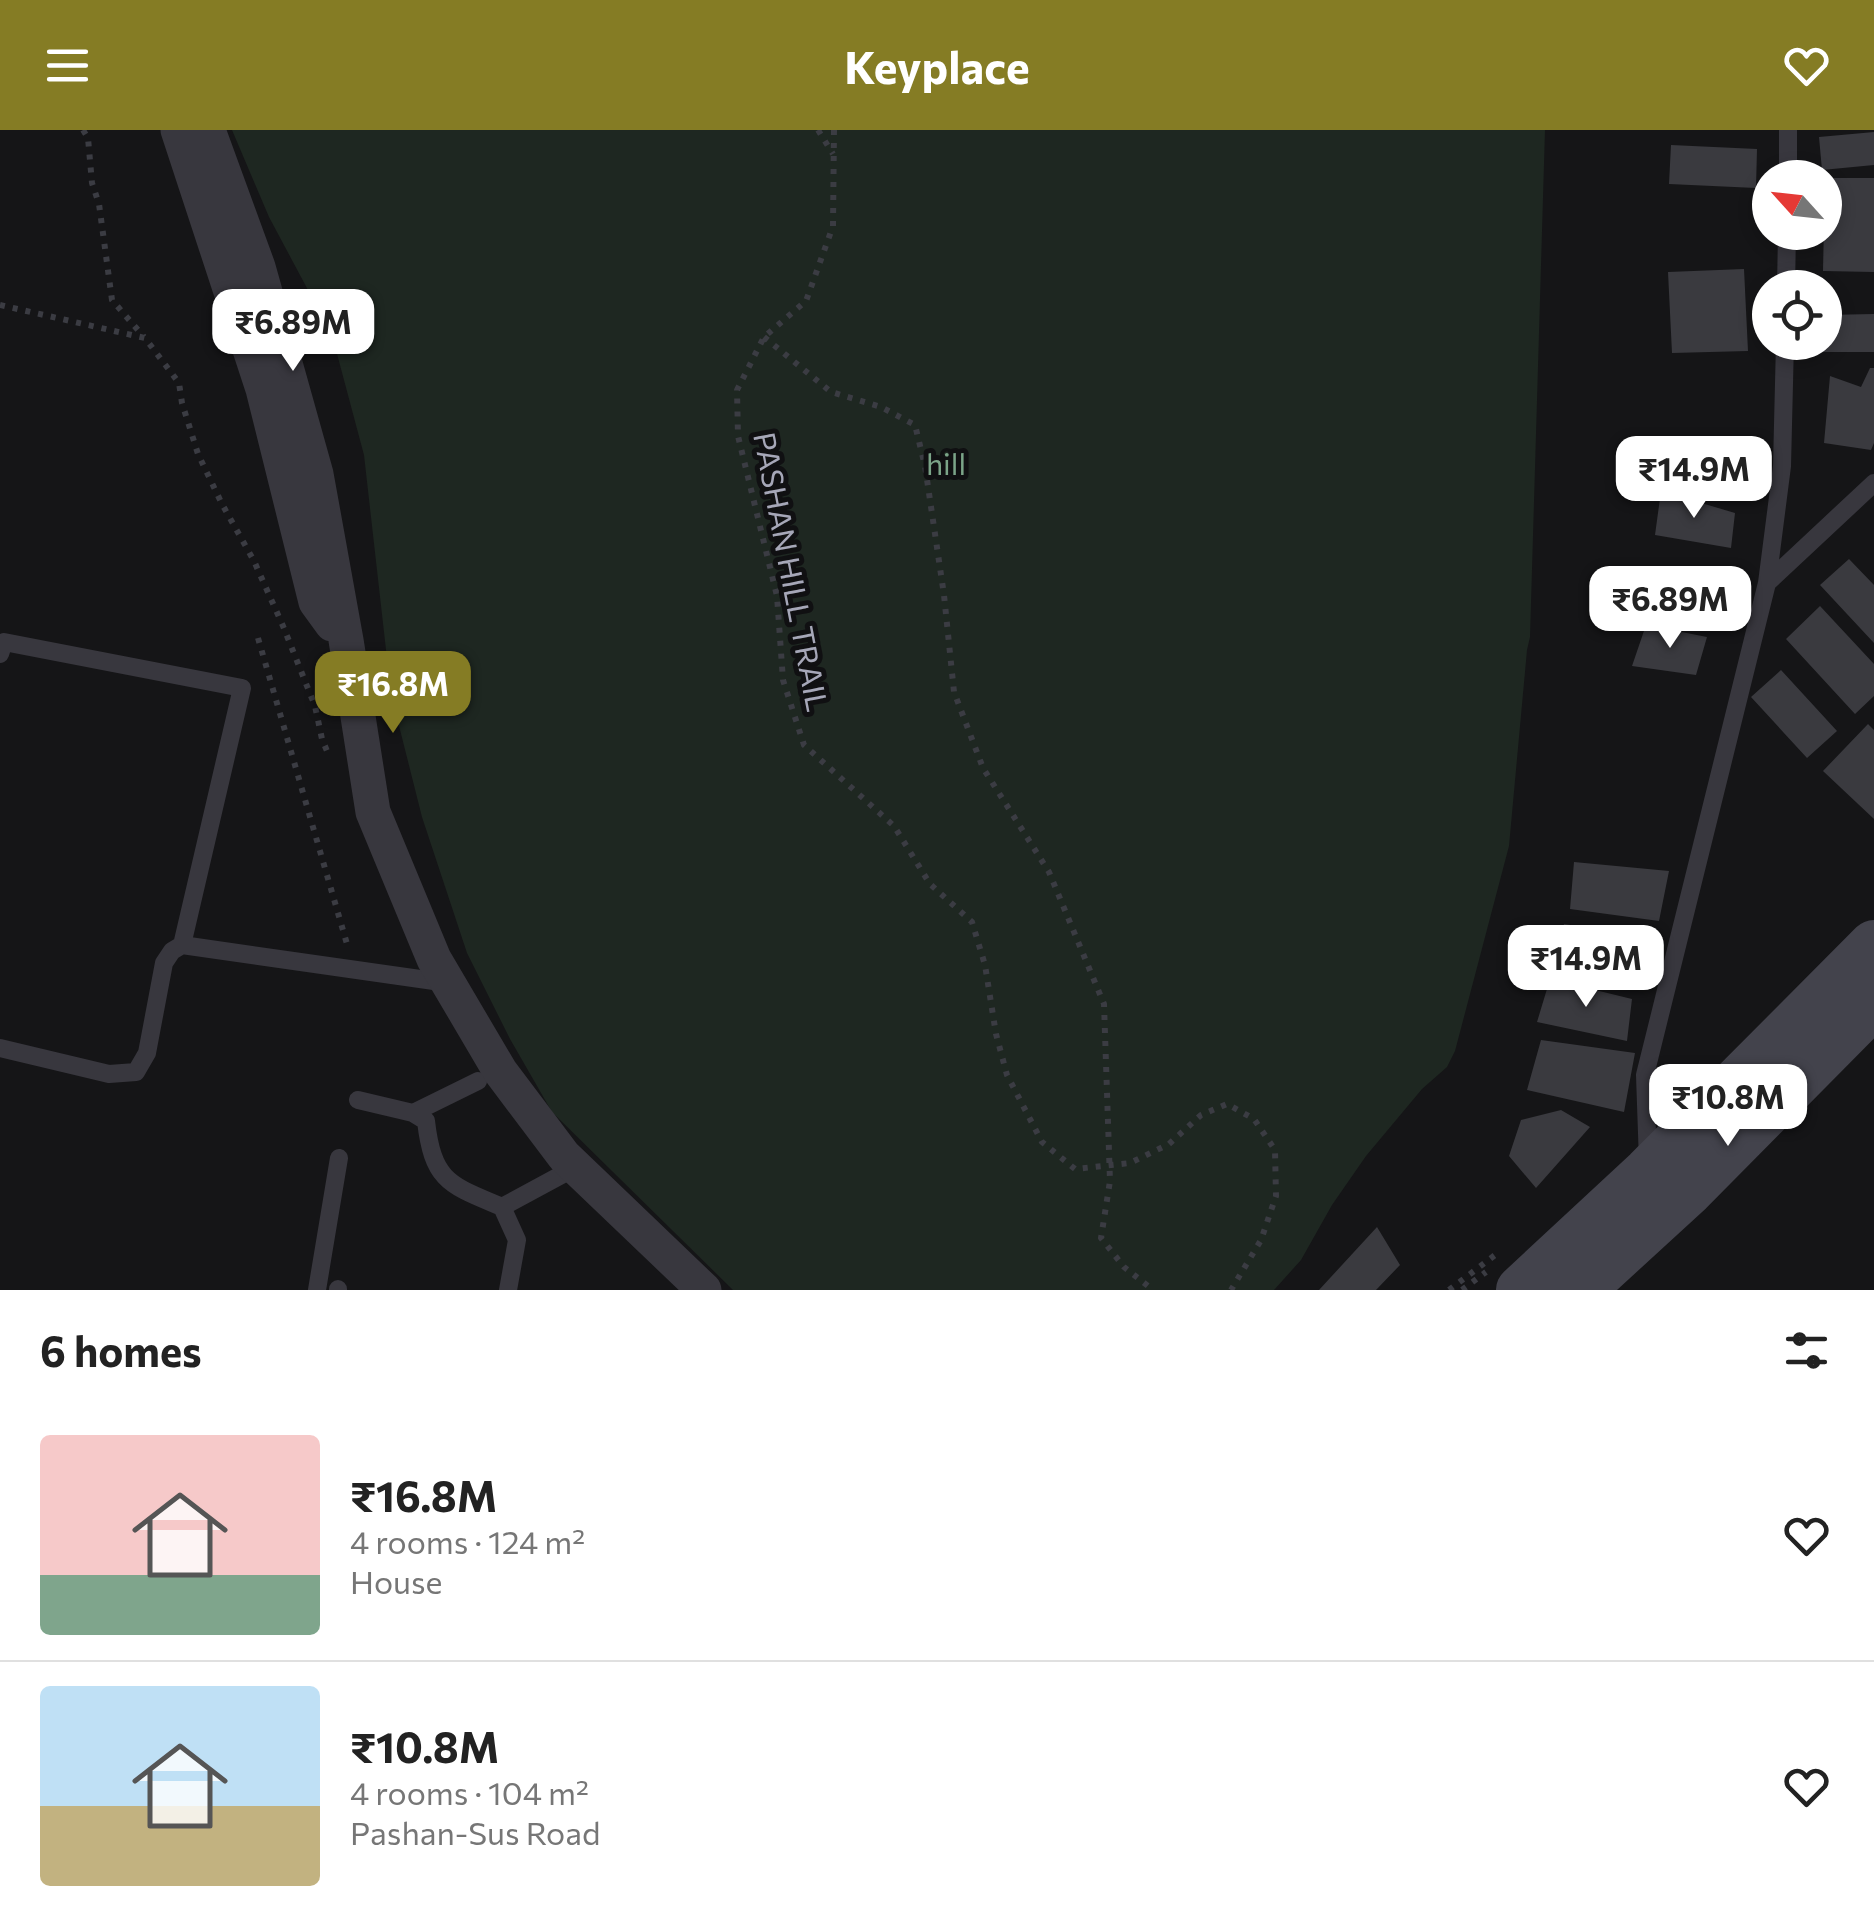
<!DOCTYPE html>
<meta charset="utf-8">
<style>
:root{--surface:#fff;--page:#f2f2f2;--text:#222;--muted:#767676;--line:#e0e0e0;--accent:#857c24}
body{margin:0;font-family:Commissioner,sans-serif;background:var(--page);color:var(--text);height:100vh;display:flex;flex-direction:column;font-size:38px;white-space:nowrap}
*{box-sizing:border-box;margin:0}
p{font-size:32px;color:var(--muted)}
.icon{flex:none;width:55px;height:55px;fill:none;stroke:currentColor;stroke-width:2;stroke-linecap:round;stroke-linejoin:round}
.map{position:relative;height:1160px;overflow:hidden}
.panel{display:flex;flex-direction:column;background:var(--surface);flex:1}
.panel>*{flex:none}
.needle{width:65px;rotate:297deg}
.buttons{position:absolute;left:1752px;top:30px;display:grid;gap:20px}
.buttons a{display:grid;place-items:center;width:90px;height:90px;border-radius:50%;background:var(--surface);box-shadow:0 5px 15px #0003;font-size:50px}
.price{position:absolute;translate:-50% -85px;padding:0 22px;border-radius:20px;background:#fff;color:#222;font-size:32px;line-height:65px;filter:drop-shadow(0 2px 5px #0008)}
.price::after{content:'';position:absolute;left:50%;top:60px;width:30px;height:22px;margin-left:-15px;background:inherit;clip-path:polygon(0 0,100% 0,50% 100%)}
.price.on{background:var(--accent);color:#fff}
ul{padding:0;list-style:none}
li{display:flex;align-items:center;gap:30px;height:250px;padding:0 40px}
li+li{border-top:2px solid var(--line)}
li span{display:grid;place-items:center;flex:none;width:280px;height:200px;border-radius:10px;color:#555}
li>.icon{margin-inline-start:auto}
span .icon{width:120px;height:120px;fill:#fffc;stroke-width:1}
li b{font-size:42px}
h2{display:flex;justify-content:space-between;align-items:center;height:120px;padding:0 40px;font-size:42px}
header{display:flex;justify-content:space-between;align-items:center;height:130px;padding:0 40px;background:var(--accent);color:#fff;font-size:45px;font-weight:700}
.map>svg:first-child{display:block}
</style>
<header><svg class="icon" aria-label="menu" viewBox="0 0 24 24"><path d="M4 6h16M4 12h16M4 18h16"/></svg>Keyplace<svg class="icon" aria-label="heart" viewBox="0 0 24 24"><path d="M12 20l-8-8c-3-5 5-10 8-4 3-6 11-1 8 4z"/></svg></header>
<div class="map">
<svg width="1874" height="1160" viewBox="0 0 1874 1160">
<rect width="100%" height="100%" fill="#151517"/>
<!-- green -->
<path fill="#1e2721" d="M232 0H1545L1530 507 1527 520 1509 716 1455 921 1447 937 1422 959 1366 1026 1332 1075 1301 1130 1274 1160H733L552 982 510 909 467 823 422 687 391 564 364 325 332 205 269 87Z"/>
<!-- building -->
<path fill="#3a3a3f" d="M1874 2V35L1822 40 1819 7Z
M1671 15 1757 19 1756 58 1669 54Z
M1825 48H1874V142L1823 141Z
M1744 139 1748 221 1672 223 1668 142Z
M1874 184V222H1818V212H1825V185Z
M1870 238H1874V313L1871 320 1824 313 1830 246 1861 257Z
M1661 361 1735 383 1731 418 1655 405Z
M1849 429 1874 455V513L1820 455Z
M1820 476 1874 534V566L1855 584 1786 509Z
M1646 495 1707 507 1696 545 1632 536Z
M1781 540 1837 601 1807 628 1751 567Z
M1868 594 1874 600V689L1823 641Z
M1574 732 1669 741 1659 791 1570 779Z
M1564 794 1654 808 1641 852 1552 840Z
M1550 849 1632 869 1627 911 1537 892Z
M1541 910 1635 923 1624 982 1527 960Z
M1561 980 1590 997 1536 1058 1509 1026 1521 990Z
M1377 1097 1400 1135 1376 1160H1319Z"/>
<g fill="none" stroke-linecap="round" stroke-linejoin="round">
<!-- path -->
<path stroke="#3b3c43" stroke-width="6" stroke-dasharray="5 8" stroke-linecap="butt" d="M83 0 88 8 92 53 99 74 112 170 144 207
M818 0 833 24
M834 0 833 96 806 171 764 207 737 260 738 306 777 466 783 550 804 615 894 696 930 754 972 792 985 835 996 904 1007 945 1042 1012 1075 1039 1130 1033 1169 1014 1201 985 1227 974 1254 989 1275 1020 1276 1066 1261 1110 1231 1160
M0 175 145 208 179 253 182 273 198 324 222 374 254 431 283 496 315 576 322 609 327 621
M764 207 831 262 881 277 915 295 925 336 944 465 954 562 983 638 1049 742 1104 874 1110 1051 1101 1108 1124 1137 1153 1160
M258 508 347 814
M1449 1160 1499 1122
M1462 1160 1486 1142"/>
<!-- lane -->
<path stroke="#38373e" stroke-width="18" d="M1788 48V0
M1786 158 1787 102
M1767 453 1874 353
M0 524 4 512 242 558 182 815
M0 918 109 944 136 942 147 923 164 833 172 821 182 815 448 853
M358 970 413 983 426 991C433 1052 450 1055 502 1077L517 1110 508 1160
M413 983 478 951
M1648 1032 1645 945 1767 453 1782 336 1785 212
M502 1077 576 1037
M317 1160 339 1028
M338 1160V1159"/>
<!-- street -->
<path stroke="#38373e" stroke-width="35" d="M178 0 263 259 316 472 332 494
M208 0 258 137 316 344 346 510 373 682 434 829 500 941 564 1026 704 1160"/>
<!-- secondary -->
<path stroke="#43434c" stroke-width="50" d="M1521 1160 1648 1042 1874 815
M1580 1160 1689 1060 1874 873"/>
</g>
<g text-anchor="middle" stroke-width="10" stroke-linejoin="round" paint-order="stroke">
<!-- park labels -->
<g font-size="30" fill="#7ba488" stroke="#101012">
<text x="946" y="345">hill</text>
</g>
<!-- street labels -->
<g font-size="30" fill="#a6a7b8" stroke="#101012">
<text transform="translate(790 442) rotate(79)" y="10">PASHAN HILL TRAIL</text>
</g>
</g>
</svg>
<div class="buttons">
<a><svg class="needle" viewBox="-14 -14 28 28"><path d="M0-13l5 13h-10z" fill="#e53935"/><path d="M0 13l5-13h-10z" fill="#767676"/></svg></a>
<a><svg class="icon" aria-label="locate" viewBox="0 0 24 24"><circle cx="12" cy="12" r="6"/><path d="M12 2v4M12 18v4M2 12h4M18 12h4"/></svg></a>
</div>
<b class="price" style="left:293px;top:244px">₹6.89M</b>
<b class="price" style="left:1694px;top:391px">₹14.9M</b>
<b class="price" style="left:1670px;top:521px">₹6.89M</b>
<b class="price on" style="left:393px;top:606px">₹16.8M</b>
<b class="price" style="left:1586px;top:880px">₹14.9M</b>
<b class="price" style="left:1728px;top:1019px">₹10.8M</b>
</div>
<section class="panel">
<h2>6 homes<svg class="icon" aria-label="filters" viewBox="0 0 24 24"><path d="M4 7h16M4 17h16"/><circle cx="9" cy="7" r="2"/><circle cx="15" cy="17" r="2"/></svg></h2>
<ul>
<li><span style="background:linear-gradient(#f6c9c9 70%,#7fa58c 0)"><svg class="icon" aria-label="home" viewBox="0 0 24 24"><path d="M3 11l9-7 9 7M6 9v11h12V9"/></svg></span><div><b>₹16.8M</b><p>4 rooms · 124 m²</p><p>House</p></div><svg class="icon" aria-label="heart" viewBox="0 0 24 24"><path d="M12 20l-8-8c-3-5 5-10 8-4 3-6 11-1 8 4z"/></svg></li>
<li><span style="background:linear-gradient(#bfe0f5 60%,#c2b280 0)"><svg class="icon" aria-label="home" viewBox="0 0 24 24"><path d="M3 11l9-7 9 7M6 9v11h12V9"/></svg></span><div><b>₹10.8M</b><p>4 rooms · 104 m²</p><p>Pashan-Sus Road</p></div><svg class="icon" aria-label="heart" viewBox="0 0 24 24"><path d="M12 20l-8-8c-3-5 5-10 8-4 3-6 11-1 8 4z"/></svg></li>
</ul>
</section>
